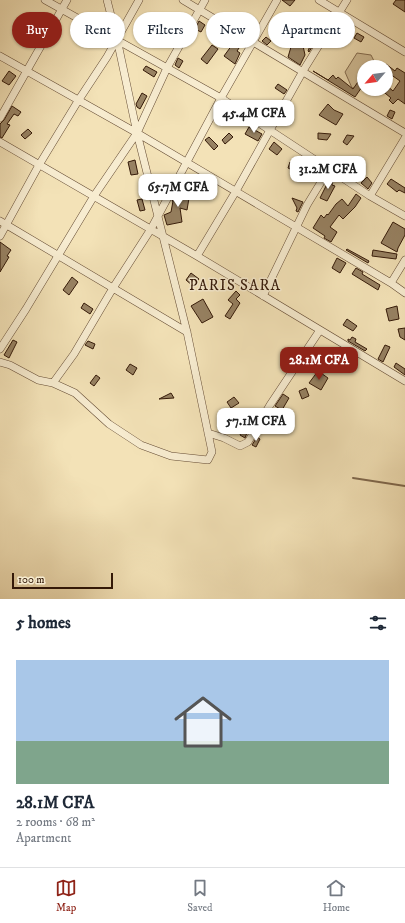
<!DOCTYPE html>
<meta charset="utf-8">
<style>
:root{--surface:#fff;--page:#f2f2f3;--text:#1f2937;--muted:#747a83;--line:#e0e1e3;--accent:#8f2418}
body{margin:0;font-family:"IM FELL DW Pica",serif;background:var(--page);color:var(--text);height:100vh;display:flex;flex-direction:column;font-size:15px;white-space:nowrap}
*{box-sizing:border-box;margin:0}
p{font-size:13px;color:var(--muted)}
.icon{flex:none;width:22px;height:22px;fill:none;stroke:currentColor;stroke-width:2;stroke-linecap:round;stroke-linejoin:round}
.map{position:relative;height:599px;overflow:hidden}
.side{display:flex;flex-direction:column;background:var(--surface);flex:1}
.side>*{flex:none}
.top-card{position:absolute;left:12px;top:12px;width:381px;height:36px;display:flex;gap:8px}
.needle{width:26px;rotate:242deg}
.controls{position:absolute;left:357px;top:60px;display:grid;gap:8px}
.controls a{display:grid;place-items:center;width:36px;height:36px;border-radius:50%;background:var(--surface);box-shadow:0 1px 3px #0004;font-size:20px}
.scale{position:absolute;left:12px;bottom:10px;width:101px;box-sizing:border-box;padding-left:4px;border:2px solid #341908;border-top:0;font-size:11px;line-height:14px;white-space:nowrap;color:#341908;-webkit-text-stroke:3px #f7ecd0;paint-order:stroke}
.price{position:absolute;translate:-50% -34px;padding:0 9px;border-radius:8px;background:#fff;color:#222;font-size:13px;line-height:26px;filter:drop-shadow(0 1px 2px #0008)}
.price::after{content:'';position:absolute;left:50%;top:24px;width:12px;height:9px;margin-left:-6px;background:inherit;clip-path:polygon(0 0,100% 0,50% 100%)}
.price.on{background:var(--accent);color:#fff}
ul{padding:0;list-style:none}
li{display:grid;align-content:center;gap:8px;height:212px;padding:0 16px}
li+li{border-top:1px solid var(--line)}
li span{display:grid;place-items:center;height:124px;border-radius:0px;color:#555}
li>.icon{margin-inline-start:auto}
span .icon{width:72px;height:72px;fill:#fffc;stroke-width:1}
li b{font-size:17px}
h2{display:flex;justify-content:space-between;align-items:center;height:48px;padding:0 16px;font-size:17px}
.tag{padding:0 14px;border-radius:18px;background:var(--surface);box-shadow:0 1px 3px #0004;font-size:14px;line-height:36px}
.tag.on{background:var(--accent);color:#fff}
.menu{display:flex;justify-content:space-around;align-items:center;height:56px;border-top:1px solid var(--line);background:var(--surface);font-size:11px;color:var(--muted)}
.menu a{display:grid;justify-items:center;gap:2px}
.menu .on{color:var(--accent)}
.map>svg:first-child{display:block}
</style>
<div class="map">
<svg width="405" height="599" viewBox="0 0 405 599">
<rect width="100%" height="100%" fill="#f3e2b7"/>
<filter id="stains"><feTurbulence type="fractalNoise" baseFrequency=".005" numOctaves="4"/><feColorMatrix values="0 0 0 0 .2 0 0 0 0 .09 0 0 0 0 .02 0 0 0 .5 -.17"/></filter>
<radialGradient id="worn" r=".72"><stop offset=".6" stop-color="#630" stop-opacity="0"/><stop offset="1" stop-color="#630" stop-opacity=".3"/></radialGradient>
<!-- green -->
<path fill="#d3c099" stroke="#846c50" d="M357 53 371 55 377 67H364V86L352 88 345 72Z"/>
<g fill="none" stroke-linecap="round" stroke-linejoin="round">
<!-- stream -->
<path stroke="#80694e" stroke-width="2" d="M353 478 405 486"/>
</g>
<!-- building -->
<path fill="#978263" stroke="#341908" d="M282 0H295L290 6Z
M396 0H405V12L393 4Z
M322 15 329 17 325 25 309 52 308 51Z
M199 21 205 25 201 32 195 29Z
M300 32 305 55 300 65 288 57 291 47 287 38Z
M357 33 364 37 361 42 354 38Z
M266 37 271 41 267 45 262 41Z
M235 41 241 45 237 51 240 53 235 64 224 56Z
M212 45 218 49 207 64 201 59Z
M178 58 183 61 179 68 175 65Z
M386 64 395 71 397 68 405 73V104L398 99 393 104 389 100 391 98 380 89H386V85L393 91 400 81 390 74 386 79Z
M146 66 157 72 154 77 143 70Z
M9 71 16 76 9 85 2 81Z
M313 71 328 80 333 75 336 79 338 77 353 89 360 79 364 81V84L355 97Z
M278 84 287 90 284 94 275 88Z
M142 93 147 96 140 109 137 107 136 104Z
M266 104 272 109 268 114 262 109Z
M328 104 334 110 343 114 336 125 319 115Z
M12 106 21 112 18 116 14 114 7 124 10 125 2 138 0 137V124L4 120Z
M390 110 395 112 392 119 387 116Z
M249 127 262 134 258 141 245 134Z
M28 129 32 133 25 139 21 135Z
M229 133 233 137 225 144 222 140Z
M318 133 331 134 327 140 318 139Z
M347 135 354 136 347 145 343 142Z
M209 137 218 146 214 150 205 140Z
M274 142 282 149 277 155 269 149Z
M135 160 138 174 131 175 128 162Z
M290 162 299 173 288 168Z
M331 176 333 177 332 185 335 186 327 201 320 198Z
M367 177 372 183 368 189 361 183Z
M391 179 405 188V193L399 190 397 192 387 184Z
M181 192H190L187 210 180 208 182 222 167 225 164 215 171 212 173 201H172L176 194 181 195Z
M356 194 361 198 355 207 343 219 339 215 330 227 337 232 331 242 324 238 325 236 313 228 321 215 324 218 327 214 328 215 336 204 342 199 348 206Z
M292 198 303 202 298 212 296 211 297 208Z
M142 199 145 210 140 211 137 200Z
M393 222 405 229V235L398 248 397 252 381 243Z
M0 242 11 250 7 256 9 257 0 272Z
M347 249 369 261 368 263 346 250Z
M373 250 397 254 396 259 372 256Z
M337 258 346 263 340 273 332 268Z
M356 268 363 272 362 274 380 285 378 290 352 274Z
M191 273 199 279 193 286 186 280Z
M72 277 78 282 69 295 63 290Z
M236 291 240 295 236 299 240 303 230 319 225 316 233 304 228 300Z
M203 299 213 317 202 323 191 306Z
M84 303 93 309 90 314 81 308Z
M397 306 399 319 389 321 386 309Z
M347 319 357 326 353 331 343 325Z
M405 328V340L400 337 398 329Z
M352 337 356 339 355 342 367 349 365 351 348 341V339L350 340Z
M13 340 17 342 9 358 4 355Z
M88 341 95 344 93 349 85 345Z
M385 345 390 347 383 362 378 359Z
M396 363 405 369V375L394 367Z
M130 364 137 368 133 375 126 370Z
M318 371 328 378 321 390 309 383Z
M96 375 100 378 94 386 90 383Z
M306 388 309 396 302 399 299 391Z
M171 393 174 398 159 399Z
M283 394 289 398 282 410 275 406Z
M234 397 239 403 231 408 227 402Z
M243 428 248 430 245 438 240 435Z
M257 437 260 439 256 447 252 445Z"/>
<g fill="none" stroke-linecap="round" stroke-linejoin="round">
<!-- street casing -->
<g stroke="#644b34" stroke-width="8">
<path id="street" d="M45 0 221 98 370 196 405 216
M183 0 405 133
M319 0 405 52
M0 56 137 133 391 283 405 293
M0 118 67 0
M0 142 197 256 405 381
M370 196 405 138
M0 221 187 332
M0 236 39 165 78 101 107 57 139 0
M197 256 236 191 303 71 347 0
M391 283 405 260
M263 296 307 205 329 169
M0 349 26 309 94 196 137 133 167 68 205 0
M0 362 10 365 38 380 53 383 75 393 109 424 141 445 171 456 208 460 212 452 187 332 137 133 117 39 107 0
M53 383 74 354 113 288 151 229 221 98 277 0
M208 433 224 438 240 446 248 442 270 405 320 330"/>
</g>
<!-- street -->
<use href="#street" stroke="#f7ecd0" stroke-width="7"/>
</g>
<g text-anchor="middle" stroke-width="3" stroke-linejoin="round" paint-order="stroke">
<!-- neighbourhood labels -->
<g font-size="15" letter-spacing="1" fill="#341908" stroke="#f7ecd0">
<text x="235" y="290">PARIS SARA</text>
</g>
</g>
<rect width="100%" height="100%" filter="url(#stains)"/>
<rect width="100%" height="100%" fill="url(#worn)"/>
</svg>
<div class="controls">
<a><svg class="needle" viewBox="-14 -14 28 28"><path d="M0-13l5 13h-10z" fill="#e53935"/><path d="M0 13l5-13h-10z" fill="#747a83"/></svg></a>
</div>
<div class="scale">100 m</div>
<b class="price" style="left:254px;top:134px">45.4M CFA</b>
<b class="price" style="left:328px;top:190px">31.2M CFA</b>
<b class="price" style="left:178px;top:208px">65.7M CFA</b>
<b class="price on" style="left:319px;top:381px">28.1M CFA</b>
<b class="price" style="left:256px;top:442px">57.1M CFA</b>
<div class="top-card">
<a class="tag on">Buy</a>
<a class="tag">Rent</a>
<a class="tag">Filters</a>
<a class="tag">New</a>
<a class="tag">Apartment</a>
</div>
</div>
<section class="side">
<h2>5 homes<svg class="icon" aria-label="filters" viewBox="0 0 24 24"><path d="M4 7h16M4 17h16"/><circle cx="9" cy="7" r="2"/><circle cx="15" cy="17" r="2"/></svg></h2>
<ul>
<li><span style="background:linear-gradient(#a9c7e8 65%,#7fa58c 0)"><svg class="icon" aria-label="home" viewBox="0 0 24 24"><path d="M3 11l9-7 9 7M6 9v11h12V9"/></svg></span><div><b>28.1M CFA</b><p>2 rooms · 68 m²</p><p>Apartment</p></div></li>
</ul>
</section>
<nav class="menu">
<a class="on"><svg class="icon" aria-label="map" viewBox="0 0 24 24"><path d="M3 6l6-2 6 2 6-2v14l-6 2-6-2-6 2zM9 4v14M15 6v14"/></svg>Map</a>
<a><svg class="icon" aria-label="saved" viewBox="0 0 24 24"><path d="M7 4h10v16l-5-4-5 4z"/></svg>Saved</a>
<a><svg class="icon" aria-label="home" viewBox="0 0 24 24"><path d="M3 11l9-7 9 7M6 9v11h12V9"/></svg>Home</a>
</nav>
